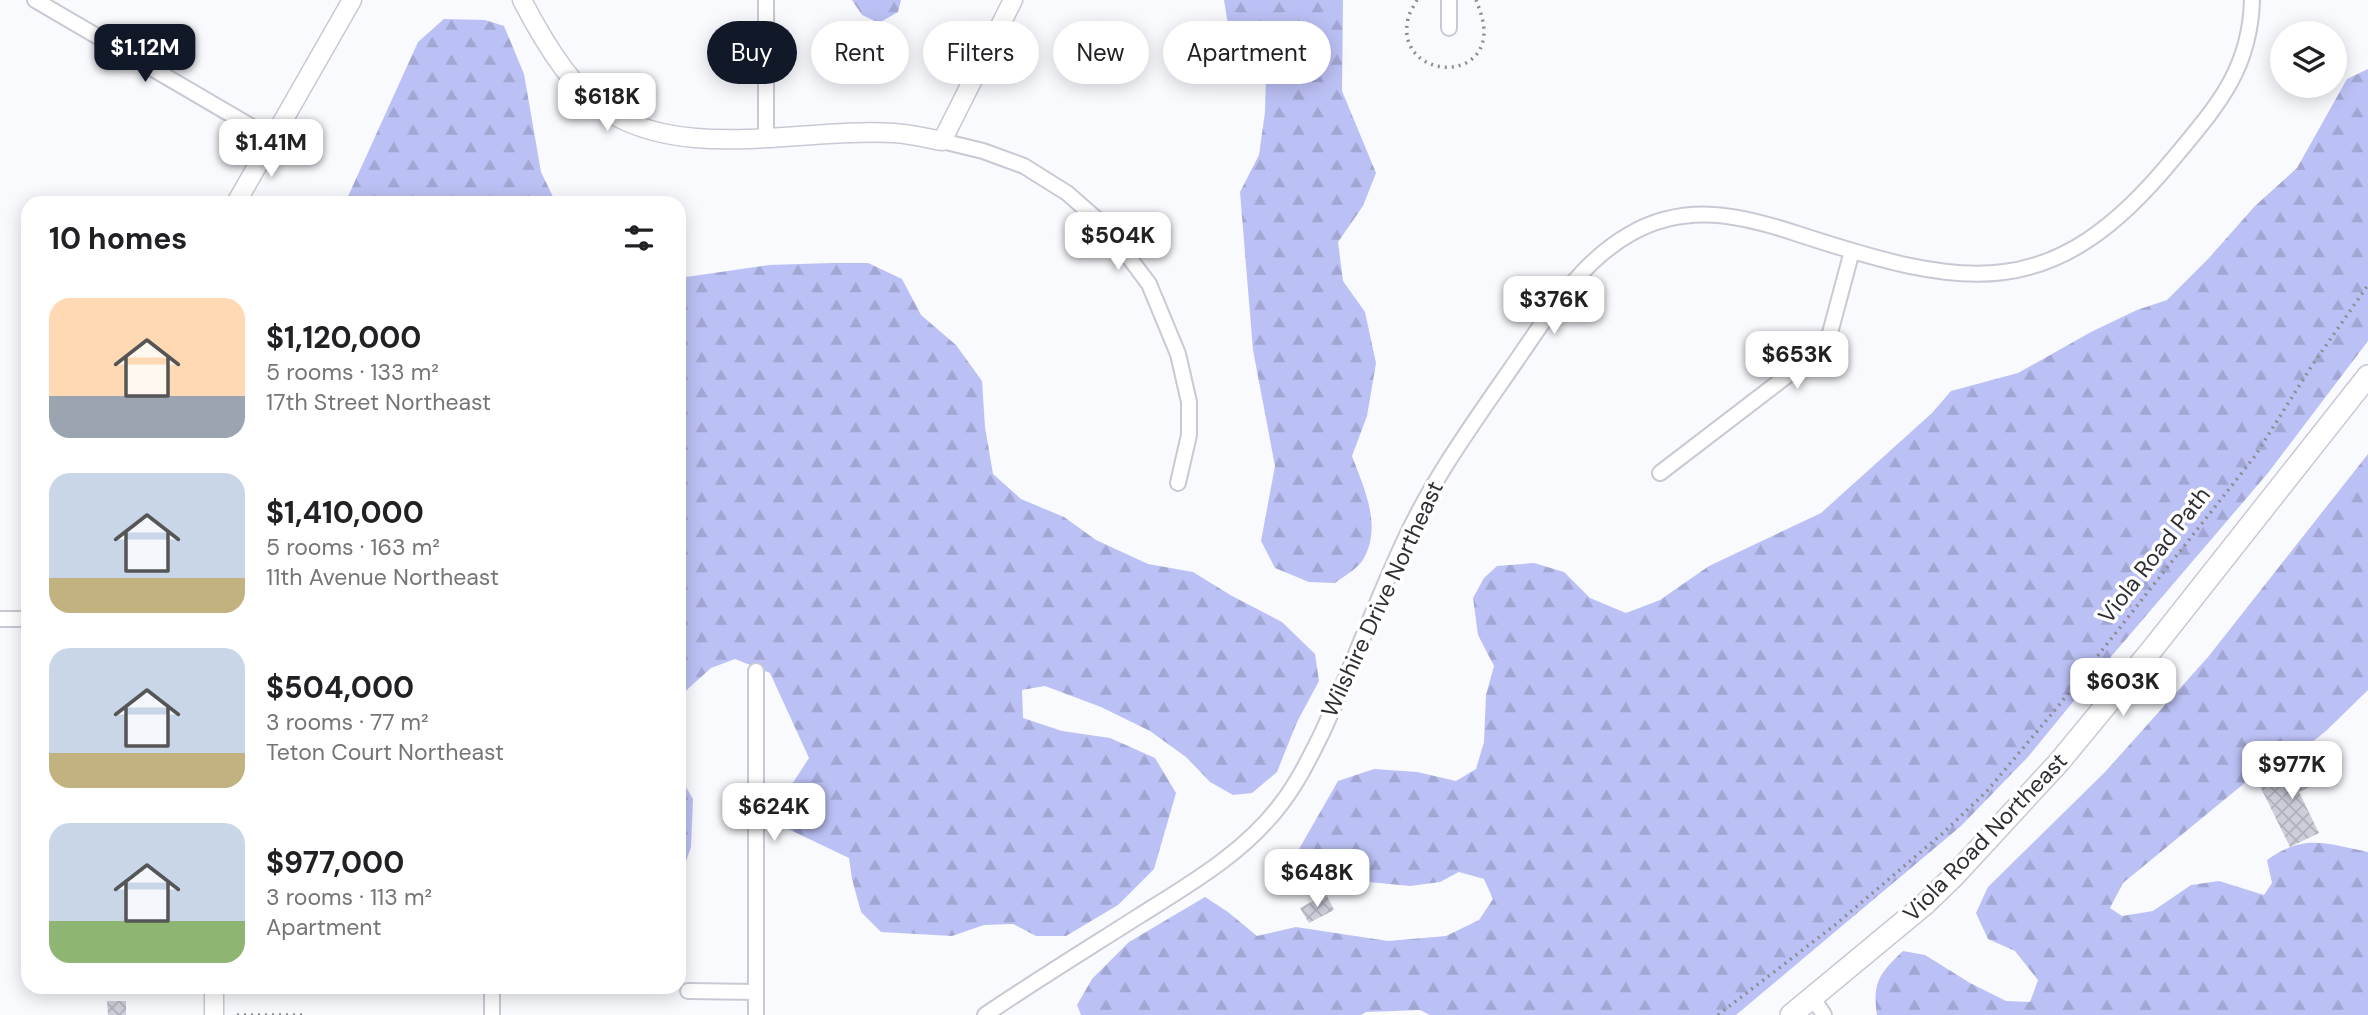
<!DOCTYPE html>
<meta charset="utf-8">
<style>
:root{--surface:#fff;--page:#f2f2f2;--text:#202124;--muted:#757577;--accent:#111827}
body{margin:0;font-family:"DM Sans",sans-serif;background:var(--page);color:var(--text);height:100vh;display:flex;flex-direction:column;font-size:26px;white-space:nowrap}
*{box-sizing:border-box;margin:0}
p{font-size:23px;color:var(--muted)}
.icon{flex:none;width:38px;height:38px;fill:none;stroke:currentColor;stroke-width:2;stroke-linecap:round;stroke-linejoin:round}
.map{position:relative;flex:1;overflow:hidden}
.details{position:absolute;left:21px;top:196px;width:665px;height:798px;display:flex;flex-direction:column;background:var(--surface);border-radius:21px;box-shadow:0 4px 18px #0003}
.details>*{flex:none}
.top-card{position:absolute;left:707px;top:21px;width:665px;height:63px;display:flex;gap:14px}
.buttons{position:absolute;left:2270px;top:21px;display:grid;gap:14px}
.buttons a{display:grid;place-items:center;width:77px;height:77px;border-radius:50%;background:var(--surface);box-shadow:0 4px 18px #0003;font-size:35px}
.price{position:absolute;translate:-50% -60px;padding:0 16px;border-radius:14px;background:#fff;color:#222;font-size:23px;line-height:46px;filter:drop-shadow(0 2px 4px #0008)}
.price::after{content:'';position:absolute;left:50%;top:42px;width:21px;height:16px;margin-left:-10px;background:inherit;clip-path:polygon(0 0,100% 0,50% 100%)}
.price.active{background:var(--accent);color:#fff}
ul{padding:0;list-style:none}
li{display:flex;align-items:center;gap:21px;height:175px;padding:0 28px}
li span{display:grid;place-items:center;flex:none;width:196px;height:140px;border-radius:21px;color:#555}
li>.icon{margin-inline-start:auto}
span .icon{width:84px;height:84px;fill:#fffc;stroke-width:1}
li b{font-size:30px}
h2{display:flex;justify-content:space-between;align-items:center;height:84px;padding:0 28px;font-size:30px}
.tag{padding:0 24px;border-radius:32px;background:var(--surface);box-shadow:0 4px 18px #0003;font-size:24px;line-height:63px}
.tag.active{background:var(--accent);color:#fff}
.map>svg:first-child{display:block}
</style>
<div class="map">
<svg width="2368" height="1015" viewBox="0 0 2368 1015">
<defs>
<pattern id="forest-firs" width="22" height="20" patternUnits="userSpaceOnUse" patternTransform="scale(1.75)"><rect width="22" height="20" fill="#bcc1f5"/><path d="M5 1l3.5 6h-7zM16 11l3.5 6h-7z" fill="#a2a6d2"/></pattern>
<pattern id="building-cross-hatch" width="8" height="8" patternUnits="userSpaceOnUse" patternTransform="scale(1.75)"><rect width="8" height="8" fill="#ccced9"/><path d="M0 0l8 8M0 8l8-8" fill="none" stroke="#b0b1bb"/></pattern>
</defs>
<rect width="100%" height="100%" fill="#f9fafe"/>
<!-- forest -->
<path fill="url(#forest-firs)" d="M852 0H901L898 12 879 23 862 15Z
M1224 0H1343L1342 91 1376 173 1363 206 1338 242 1343 281 1365 312 1376 363 1367 416 1352 456C1364 488 1382 525 1364 558 1359 568 1343 577 1335 583L1309 582 1275 568 1261 541 1275 466 1253 350 1240 192 1259 155 1265 112 1266 76 1231 44Z
M444 19 485 20 504 26 524 74 541 172 556 203H345L418 42Z
M2368 69V341L2268 473 2086 686 2027 758 1961 826 1736 1015H1430L1420 1010 1366 1012 1361 1015H1081L1077 1005 1092 979 1129 942 1205 897 1228 912 1257 936 1296 927 1388 941 1446 936 1479 920 1493 899 1484 879 1459 872 1440 882 1410 886 1297 875 1295 856 1338 781 1374 769 1417 772 1456 781 1476 769 1484 742 1486 695 1494 666 1478 635 1473 598 1484 578 1497 566 1534 563 1564 572 1590 598 1626 613 1660 600 1709 566 1821 513 1932 413 1951 391 2018 373 2091 332 2137 310 2167 300 2208 259 2255 206 2297 168 2347 79Z
M831 263H868L902 279 921 315 956 345 982 381 985 427 993 474 1021 499 1064 517 1096 540 1148 564 1193 572 1232 596 1282 622 1315 654 1319 681 1297 722 1277 772 1252 793 1233 795 1210 782 1186 757 1150 731 1101 707 1045 686 1022 690 1023 718 1062 731 1110 738 1155 758 1176 793 1154 869 1118 905 1066 936H1036L1013 924 984 925 952 936 881 932 861 912 852 879 849 858 786 828 785 795 809 758 770 673 735 659 711 668 679 697V278L769 265Z
M2368 454V690L2326 731 2291 759 2258 772 2123 883 2110 908 2122 916 2153 911 2191 885 2219 881 2264 895 2272 883 2267 860C2305 833 2327 844 2368 852V1015H1877C1872 982 1880 973 1903 951L1925 955 1970 983 2006 1001 2030 1002 2038 980 2015 951 1988 939 1976 913 1988 887 2105 772 2208 657Z
M679 775 693 799 691 847 679 882Z"/>
<!-- building -->
<path fill="url(#building-cross-hatch)" d="M2307 758 2320 782 2299 792 2319 833 2290 847 2258 782Z
M1326 894 1334 910 1309 923 1300 908Z
M107 1001H126V1015H108Z"/>
<g fill="none" stroke-linecap="round" stroke-linejoin="round">
<!-- minor casing -->
<g stroke="#c8c9d4" stroke-width="18">
<path id="minor" d="M35 0 271 138
M766 0V137
M1449 0V28
M942 141 983 151 1024 166 1067 193 1107 228 1149 284 1178 354 1189 402V435L1178 483
M1660 473 1818 352 1830 333 1852 251
M0 619H28
M492 987V1015
M688 991 756 992
M1813 998 1824 1015
M756 1015V671
M985 1015C1035 981 1087 949 1139 916 1190 884 1244 853 1281 804 1298 782 1310 757 1322 733 1350 672 1373 609 1401 548 1432 478 1478 417 1521 354 1552 309 1582 261 1630 234 1686 202 1741 215 1798 234 1964 288 2052 307 2173 159 2216 107 2250 71 2252 0"/>
</g>
<!-- tertiary casing -->
<g stroke="#c8c9d4" stroke-width="21">
<path id="tertiary" d="M522 0C540 35 568 84 601 107 681 164 802 127 894 133 910 134 926 138 942 141L1013 0
M236 203 352 0
M214 1015V987"/>
</g>
<!-- secondary casing -->
<g stroke="#c8c9d4" stroke-width="24">
<path id="secondary" d="M1791 1015 1925 904 1954 876 2060 761 2154 647 2368 376"/>
</g>
<!-- path -->
<path stroke="#8c8d91" stroke-width="3.5" stroke-dasharray="2 5" stroke-linecap="butt" d="M1417 0C1414 6 1409 13 1408 19 1395 75 1483 86 1484 32 1484 21 1480 10 1476 0
M237 1015H306
M1718 1015 1835 925 1943 833 1987 791 2055 710 2255 456 2311 367 2368 285"/>
<!-- minor -->
<use href="#minor" stroke="#fff" stroke-width="14"/>
<!-- tertiary -->
<use href="#tertiary" stroke="#fff" stroke-width="18"/>
<!-- secondary -->
<use href="#secondary" stroke="#fff" stroke-width="21"/>
</g>
<g text-anchor="middle" stroke-width="7" stroke-linejoin="round" paint-order="stroke">
<!-- street labels -->
<g font-size="23" fill="#2e2f33" stroke="#fff">
<text transform="translate(2154 555) rotate(-52)" y="8">Viola Road Path</text>
<text transform="translate(1382 599) rotate(-65)" y="8">Wilshire Drive Northeast</text>
<text transform="translate(1985 837) rotate(-46)" y="8">Viola Road Northeast</text>
</g>
</g>
</svg>
<div class="buttons">
<a><svg class="icon" aria-label="layers" viewBox="0 0 24 24"><path d="M12 4l9 5-9 5-9-5zM3 14l9 5 9-5"/></svg></a>
</div>
<b class="price active" style="left:145px;top:84px">$1.12M</b>
<b class="price" style="left:607px;top:133px">$618K</b>
<b class="price" style="left:271px;top:179px">$1.41M</b>
<b class="price" style="left:1118px;top:272px">$504K</b>
<b class="price" style="left:1554px;top:336px">$376K</b>
<b class="price" style="left:1797px;top:391px">$653K</b>
<b class="price" style="left:2123px;top:718px">$603K</b>
<b class="price" style="left:2292px;top:801px">$977K</b>
<b class="price" style="left:774px;top:843px">$624K</b>
<b class="price" style="left:1317px;top:909px">$648K</b>
<div class="top-card">
<a class="tag active">Buy</a>
<a class="tag">Rent</a>
<a class="tag">Filters</a>
<a class="tag">New</a>
<a class="tag">Apartment</a>
</div>
<section class="details">
<h2>10 homes<svg class="icon" aria-label="filters" viewBox="0 0 24 24"><path d="M4 7h16M4 17h16"/><circle cx="9" cy="7" r="2"/><circle cx="15" cy="17" r="2"/></svg></h2>
<ul>
<li><span style="background:linear-gradient(#ffd9b3 70%,#9aa5b1 0)"><svg class="icon" aria-label="home" viewBox="0 0 24 24"><path d="M3 11l9-7 9 7M6 9v11h12V9"/></svg></span><div><b>$1,120,000</b><p>5 rooms · 133 m²</p><p>17th Street Northeast</p></div></li>
<li><span style="background:linear-gradient(#c9d6e8 75%,#c2b280 0)"><svg class="icon" aria-label="home" viewBox="0 0 24 24"><path d="M3 11l9-7 9 7M6 9v11h12V9"/></svg></span><div><b>$1,410,000</b><p>5 rooms · 163 m²</p><p>11th Avenue Northeast</p></div></li>
<li><span style="background:linear-gradient(#c9d6e8 75%,#c2b280 0)"><svg class="icon" aria-label="home" viewBox="0 0 24 24"><path d="M3 11l9-7 9 7M6 9v11h12V9"/></svg></span><div><b>$504,000</b><p>3 rooms · 77 m²</p><p>Teton Court Northeast</p></div></li>
<li><span style="background:linear-gradient(#c9d6e8 70%,#8fb573 0)"><svg class="icon" aria-label="home" viewBox="0 0 24 24"><path d="M3 11l9-7 9 7M6 9v11h12V9"/></svg></span><div><b>$977,000</b><p>3 rooms · 113 m²</p><p>Apartment</p></div></li>
</ul>
</section>
</div>
